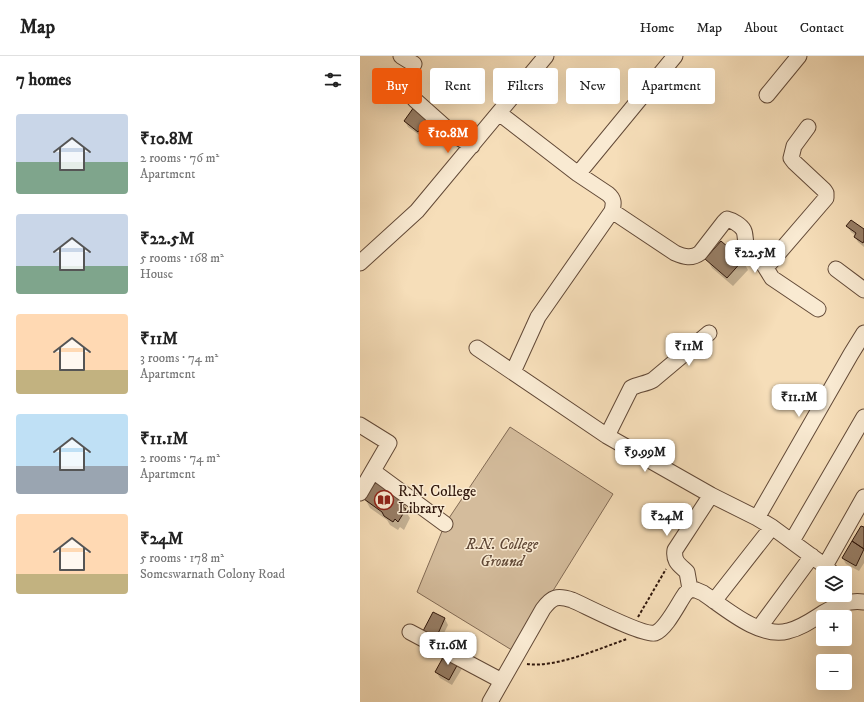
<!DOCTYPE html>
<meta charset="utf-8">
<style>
:root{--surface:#fff;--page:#f6f6f6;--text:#222;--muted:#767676;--line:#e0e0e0;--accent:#ea580c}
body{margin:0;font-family:"IM FELL DW Pica",serif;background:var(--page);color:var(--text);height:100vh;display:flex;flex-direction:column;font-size:15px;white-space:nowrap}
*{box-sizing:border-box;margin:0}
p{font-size:13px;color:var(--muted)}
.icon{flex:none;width:22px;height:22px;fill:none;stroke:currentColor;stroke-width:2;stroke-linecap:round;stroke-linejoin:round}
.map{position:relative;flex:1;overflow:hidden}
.details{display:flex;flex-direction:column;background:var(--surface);width:360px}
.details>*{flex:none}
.top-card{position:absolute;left:12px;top:12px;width:380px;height:36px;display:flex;gap:8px}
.fabs{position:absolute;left:456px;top:510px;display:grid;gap:8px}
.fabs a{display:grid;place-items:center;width:36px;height:36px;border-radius:4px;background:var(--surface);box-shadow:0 4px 16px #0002;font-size:20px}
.price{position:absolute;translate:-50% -34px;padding:0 9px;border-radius:8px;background:#fff;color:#222;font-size:13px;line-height:26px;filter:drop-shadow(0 1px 2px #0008)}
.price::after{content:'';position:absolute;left:50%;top:24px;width:12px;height:9px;margin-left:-6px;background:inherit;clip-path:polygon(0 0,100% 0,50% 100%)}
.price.on{background:var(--accent);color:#fff}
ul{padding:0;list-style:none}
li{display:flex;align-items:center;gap:12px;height:100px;padding:0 16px}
li span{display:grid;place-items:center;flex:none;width:112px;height:80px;border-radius:4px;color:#555}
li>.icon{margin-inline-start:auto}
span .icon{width:48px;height:48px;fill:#fffc;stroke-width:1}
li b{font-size:17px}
h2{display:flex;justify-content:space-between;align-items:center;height:48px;padding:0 16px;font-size:17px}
.tag{padding:0 14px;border-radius:4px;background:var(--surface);box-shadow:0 4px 16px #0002;font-size:14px;line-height:36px}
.tag.on{background:var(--accent);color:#fff}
header{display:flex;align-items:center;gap:24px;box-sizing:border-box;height:56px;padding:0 20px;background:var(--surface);border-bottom:1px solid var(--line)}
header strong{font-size:19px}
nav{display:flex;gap:22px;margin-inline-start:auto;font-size:14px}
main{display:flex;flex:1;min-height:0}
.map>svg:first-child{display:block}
</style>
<header>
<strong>Map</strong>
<nav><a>Home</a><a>Map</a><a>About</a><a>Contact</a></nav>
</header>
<main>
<section class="details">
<h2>7 homes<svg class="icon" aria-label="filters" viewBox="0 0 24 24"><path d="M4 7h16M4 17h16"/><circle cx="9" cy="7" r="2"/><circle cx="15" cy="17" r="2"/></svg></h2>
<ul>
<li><span style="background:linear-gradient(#c9d6e8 60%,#7fa58c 0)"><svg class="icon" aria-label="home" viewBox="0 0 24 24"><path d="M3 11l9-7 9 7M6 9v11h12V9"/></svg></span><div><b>₹10.8M</b><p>2 rooms · 76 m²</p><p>Apartment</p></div></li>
<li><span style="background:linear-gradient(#c9d6e8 65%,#7fa58c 0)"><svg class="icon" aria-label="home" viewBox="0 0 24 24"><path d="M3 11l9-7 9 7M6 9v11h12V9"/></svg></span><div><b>₹22.5M</b><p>5 rooms · 168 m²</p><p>House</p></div></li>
<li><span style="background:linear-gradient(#ffd9b3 70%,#c2b280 0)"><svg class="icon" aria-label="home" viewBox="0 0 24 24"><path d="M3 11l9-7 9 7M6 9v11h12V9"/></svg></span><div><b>₹11M</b><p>3 rooms · 74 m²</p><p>Apartment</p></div></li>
<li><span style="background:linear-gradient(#bfe0f5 65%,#9aa5b1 0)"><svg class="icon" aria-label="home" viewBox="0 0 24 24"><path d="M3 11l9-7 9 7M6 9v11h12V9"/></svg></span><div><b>₹11.1M</b><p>2 rooms · 74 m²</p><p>Apartment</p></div></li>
<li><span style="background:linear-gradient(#ffd9b3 75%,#c2b280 0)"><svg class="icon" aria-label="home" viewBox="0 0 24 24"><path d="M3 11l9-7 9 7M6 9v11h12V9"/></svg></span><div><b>₹24M</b><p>5 rooms · 178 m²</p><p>Someswarnath Colony Road</p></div></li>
</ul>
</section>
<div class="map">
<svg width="504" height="646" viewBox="0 0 504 646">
<rect width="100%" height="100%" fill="#f6deb9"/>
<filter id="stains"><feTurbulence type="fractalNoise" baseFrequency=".005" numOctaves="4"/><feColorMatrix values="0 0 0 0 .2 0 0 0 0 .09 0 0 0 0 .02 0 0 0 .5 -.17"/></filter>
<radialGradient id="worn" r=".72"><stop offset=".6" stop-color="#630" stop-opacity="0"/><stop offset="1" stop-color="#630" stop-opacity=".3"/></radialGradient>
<!-- green -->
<path fill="#d4bc9c" stroke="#826a54" d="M150 371 253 438 155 596 57 536 85 468Z"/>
<!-- shadow -->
<path fill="#0003" d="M68 63 71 69 62 81 48 71 45 65Z
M487 170 504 174V191L498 186 495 181 496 180 491 176Z
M361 186 383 205 388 214 373 230 352 212 347 203Z
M5 443 44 447 49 456 48 459 50 462 44 474 40 471 38 474 30 469 27 464 10 452Z
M502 471 504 472V507L499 515 486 508 483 503Z
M73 557 85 563 88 569 79 587 67 581Z
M87 598 103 611 92 629 80 622 76 616Z"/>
<!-- building -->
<path fill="#977e66" stroke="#30170c" d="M54 51 69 62 58 76 44 65Z
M491 164 504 173V185L503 187 494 181 496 177 486 170Z
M361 185 383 204 367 222 345 203Z
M17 424 45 446 43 451 46 453 38 466 35 463 33 466 24 460 22 456 4 443Z
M501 470 504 471V493L492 485Z
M492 485 504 493 496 510 482 502Z
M73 556 85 562 76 582 63 575Z
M86 596 100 604 89 624 75 616Z"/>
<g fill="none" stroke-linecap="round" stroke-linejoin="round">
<!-- minor casing -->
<g stroke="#624937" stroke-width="17">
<path id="minor" d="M41 0 54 8
M407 39 439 0
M55 44 92 77 112 90
M139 57 218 118 248 138C254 143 254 147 252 155L178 261 153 316
M218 118 315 0
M252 155 315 197C324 201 332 203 340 197L364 166 367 163C371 164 373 165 376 167 389 175 383 180 387 192 391 201 401 208 410 207L466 142V137L464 134 434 106 431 102 434 90 448 71
M402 206 412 222 458 253
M0 207 57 155 186 0
M476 213 504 234
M117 292 247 380 351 439 397 462 412 471 465 510 472 517
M0 369 29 387 0 437
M247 380 271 332C278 328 286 328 293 324L349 277
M13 415 85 468
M397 462 491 298 504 277
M432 485 504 361
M465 510 504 441
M330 533 327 516C320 509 313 506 315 494L351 439
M354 545 412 471
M399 572 452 500
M50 576 142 625
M130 646 183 553C192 541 197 539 212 544 226 550 283 580 295 577 306 573 318 548 325 538L330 533 336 534 343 537C365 552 400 583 428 575 441 572 452 564 463 557 477 549 488 544 504 546"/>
</g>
<!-- path -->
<path stroke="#30170c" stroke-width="2" stroke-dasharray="3 2" stroke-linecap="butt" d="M278 561 306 513
M167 608C196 612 238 593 267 583"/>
<!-- minor -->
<use href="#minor" stroke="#f9ead2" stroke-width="15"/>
</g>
<!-- icons -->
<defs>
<g id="library-ring" transform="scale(1)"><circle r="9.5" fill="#f9ead2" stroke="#8f2418" stroke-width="1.5"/><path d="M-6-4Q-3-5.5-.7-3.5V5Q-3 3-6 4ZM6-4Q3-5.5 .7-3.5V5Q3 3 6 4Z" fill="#8f2418"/></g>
</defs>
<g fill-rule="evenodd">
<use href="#library-ring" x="24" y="444"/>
</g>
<g text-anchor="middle" stroke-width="3" stroke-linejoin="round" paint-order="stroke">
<!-- poi labels -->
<g font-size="15" fill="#30170c" stroke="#f9ead2" text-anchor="start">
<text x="38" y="440">R.N. College<tspan x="38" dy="17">Library</tspan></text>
</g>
<!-- park labels -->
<g font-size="15" font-style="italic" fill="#614937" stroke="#f9ead2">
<text x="142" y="493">R.N. College<tspan x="142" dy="17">Ground</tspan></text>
</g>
</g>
<rect width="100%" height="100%" filter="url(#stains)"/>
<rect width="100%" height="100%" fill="url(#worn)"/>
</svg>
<div class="fabs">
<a><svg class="icon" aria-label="layers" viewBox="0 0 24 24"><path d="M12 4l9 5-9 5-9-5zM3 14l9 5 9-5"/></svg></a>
<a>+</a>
<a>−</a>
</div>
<b class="price on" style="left:88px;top:98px">₹10.8M</b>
<b class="price" style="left:395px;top:218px">₹22.5M</b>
<b class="price" style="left:329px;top:311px">₹11M</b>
<b class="price" style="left:439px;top:362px">₹11.1M</b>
<b class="price" style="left:285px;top:417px">₹9.99M</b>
<b class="price" style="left:307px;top:481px">₹24M</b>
<b class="price" style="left:88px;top:610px">₹11.6M</b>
<div class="top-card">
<a class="tag on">Buy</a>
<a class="tag">Rent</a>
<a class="tag">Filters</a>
<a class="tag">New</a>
<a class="tag">Apartment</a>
</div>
</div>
</main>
